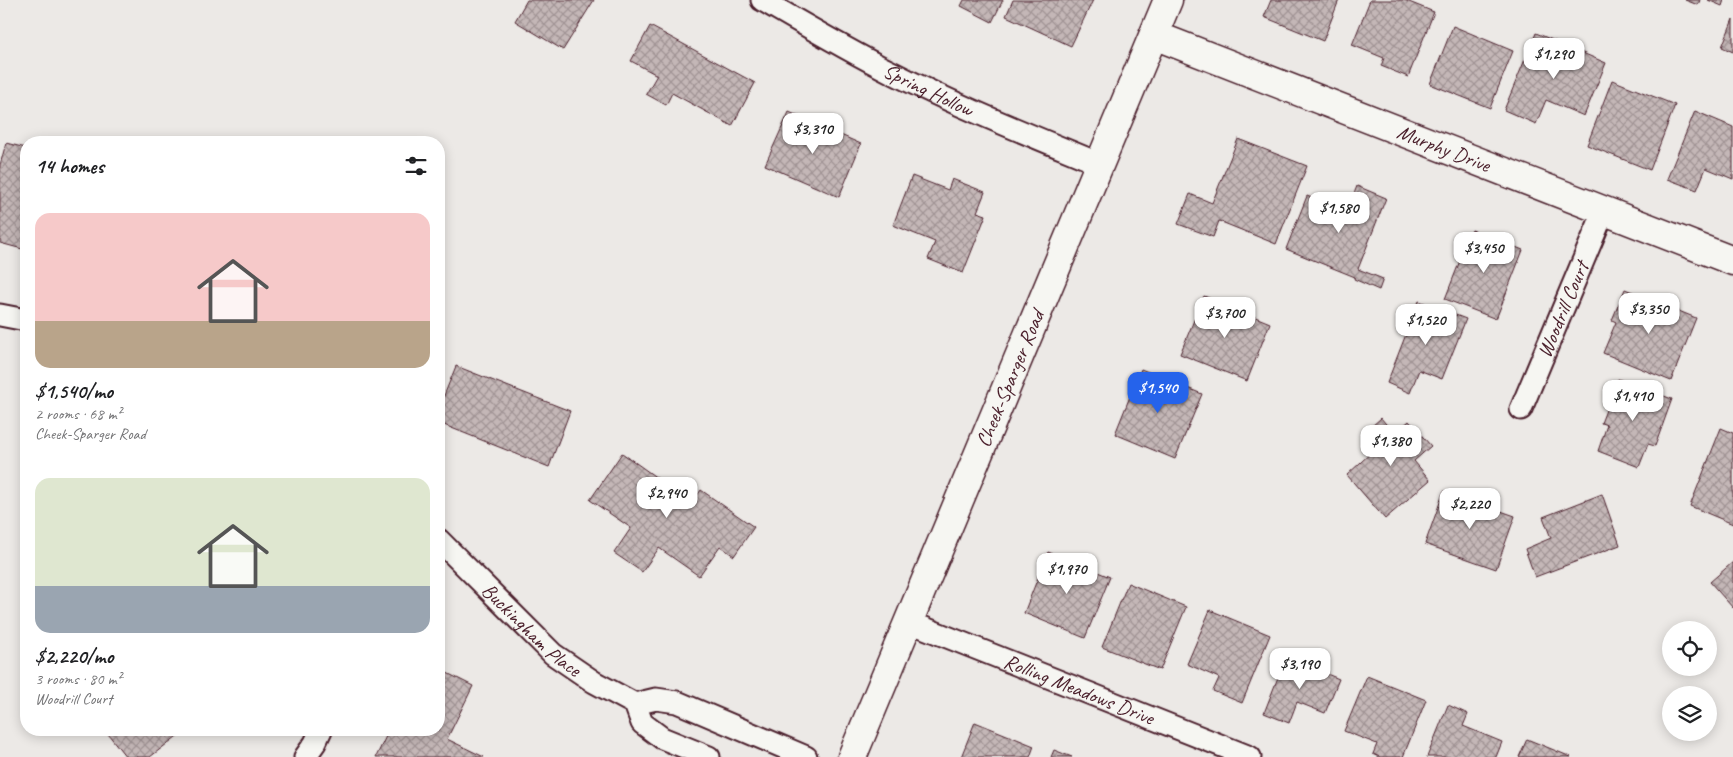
<!DOCTYPE html>
<meta charset="utf-8">
<style>
:root{--surface:#fff;--page:#f6f6f6;--text:#202124;--muted:#757577;--accent:#2563eb}
body{margin:0;font-family:Caveat,sans-serif;background:var(--page);color:var(--text);height:100vh;display:flex;flex-direction:column;font-size:19px;white-space:nowrap}
*{box-sizing:border-box;margin:0}
p{font-size:16px;color:var(--muted)}
.icon{flex:none;width:28px;height:28px;fill:none;stroke:currentColor;stroke-width:2;stroke-linecap:round;stroke-linejoin:round}
.map{position:relative;flex:1;overflow:hidden}
.drawer{position:absolute;left:20px;top:136px;width:425px;height:600px;display:flex;flex-direction:column;background:var(--surface);border-radius:20px;box-shadow:0 2px 12px #0003}
.drawer>*{flex:none}
.tools{position:absolute;left:1662px;top:621px;display:grid;gap:10px}
.tools a{display:grid;place-items:center;width:55px;height:55px;border-radius:50%;background:var(--surface);box-shadow:0 2px 12px #0003;font-size:25px}
.price{position:absolute;translate:-50% -42px;padding:0 11px;border-radius:10px;background:#fff;color:#222;font-size:16px;line-height:32px;filter:drop-shadow(0 1px 2px #0008)}
.price::after{content:'';position:absolute;left:50%;top:30px;width:15px;height:11px;margin-left:-8px;background:inherit;clip-path:polygon(0 0,100% 0,50% 100%)}
.price.active{background:var(--accent);color:#fff}
ul{padding:0;list-style:none}
li{display:grid;align-content:center;gap:10px;height:265px;padding:0 15px}
li span{display:grid;place-items:center;height:155px;border-radius:15px;color:#555}
li>.icon{margin-inline-start:auto}
span .icon{width:90px;height:90px;fill:#fffc;stroke-width:1}
li b{font-size:21px}
h2{display:flex;justify-content:space-between;align-items:center;height:60px;padding:0 15px;font-size:21px}
.map>svg:first-child{display:block}
</style>
<div class="map">
<svg width="1733" height="757" viewBox="0 0 1733 757">
<defs>
<pattern id="building-cross-hatch" width="8" height="8" patternUnits="userSpaceOnUse" patternTransform="scale(1.25)"><rect width="8" height="8" fill="#c4b7b7"/><path d="M0 0l8 8M0 8l8-8" fill="none" stroke="#a19495"/></pattern>
</defs>
<rect width="100%" height="100%" fill="#ece9e6"/>
<filter id="ink" filterUnits="userSpaceOnUse"><feTurbulence type="fractalNoise" baseFrequency=".02" numOctaves="2"/><feDisplacementMap in="SourceGraphic" scale="10" xChannelSelector="R" yChannelSelector="G"/><feConvolveMatrix kernelMatrix="1 2 1 2 8 2 1 2 1" color-interpolation-filters="sRGB"/></filter>
<g filter="url(#ink)">
<!-- building -->
<path fill="url(#building-cross-hatch)" stroke="#4a1f2b" d="M527 0H594L563 50 515 21Z
M964 0H1003L992 22 961 6Z
M1013 0H1093L1071 46 1006 16Z
M1271 0H1339L1323 41 1264 17Z
M1370 0H1404L1434 12 1408 77 1381 66 1384 58 1352 45Z
M1685 0H1700L1698 5Z
M1708 0H1724L1722 6Z
M1733 19V52L1722 47Z
M650 26 755 83 732 126 672 93 666 105 646 94 657 75 631 61Z
M1453 26 1513 51 1490 108 1430 84Z
M1536 33 1606 63 1584 116 1546 100 1536 124 1504 110Z
M1612 80 1675 105 1650 170 1587 145Z
M1695 111 1733 127V179L1706 168 1697 190 1667 179Z
M789 112 861 144 839 197 765 165Z
M1238 139 1307 166 1276 244 1219 221 1213 237 1178 224 1190 194 1212 203Z
M6 143 26 148V250L0 243V165Z
M912 176 948 190 952 179 985 192 977 212 986 215 963 273 928 259 935 242 893 225Z
M1357 186 1386 198 1358 269 1383 279 1379 290 1354 279 1355 277 1286 249 1307 196 1347 212Z
M1472 230 1523 250 1496 319 1445 299Z
M1625 289 1696 318 1671 381 1603 353 1616 322 1612 320Z
M1204 296 1270 323 1247 381 1180 354Z
M1419 301 1466 319 1442 379 1419 370 1410 393 1387 383Z
M456 366 570 411 549 467 439 423V408Z
M1141 369 1202 394 1175 459 1115 434Z
M1618 379 1672 399 1655 446 1648 444 1639 467 1598 451 1607 425 1601 423Z
M1381 418 1394 434 1409 421 1431 446 1414 461 1430 480 1385 519 1347 475 1374 450 1362 435Z
M1721 428 1733 433V524L1690 506Z
M622 453 692 503 701 490 754 527 734 556 720 546 699 576 659 548 642 572 614 553 631 528 590 500Z
M1444 491 1515 516 1496 569 1425 544Z
M1602 494 1620 545 1535 577 1525 549 1551 538 1543 517Z
M1048 552 1110 577 1085 638 1024 613Z
M1733 562V608L1710 582Z
M1128 583 1186 607 1160 670 1102 647Z
M1210 610 1270 635 1242 703 1213 691 1219 678 1187 664Z
M1286 657 1339 679 1325 713 1297 702 1289 723 1264 713Z
M439 669 473 686 447 739 484 757H376L389 730H439Z
M1367 676 1426 700 1403 757H1380L1373 754 1377 744 1344 731Z
M1448 705 1468 714 1463 726 1502 742 1496 757H1427Z
M975 722 1034 746 1030 757H961Z
M105 730H185L150 757H126Z
M1527 739 1571 757H1519Z
M1054 750 1072 757H1051Z"/>
<g fill="none" stroke-linecap="round" stroke-linejoin="round">
<!-- street casing -->
<g stroke="#4a1f2b" stroke-width="25">
<g id="street">
<path id="s1" d="M762 0C805 25 847 50 891 72 959 107 1030 135 1100 164"/>
<path d="M0 315 26 320"/>
<path id="s2" d="M1521 409 1604 211"/>
<path id="s3" d="M439 540 553 654 594 682 635 704 642 723 662 738 709 757"/>
<path id="s4" d="M907 621 1250 757"/>
<path d="M635 704 656 699 677 702 806 757"/>
<path d="M305 757 315 743 321 730"/>
</g>
</g>
<!-- secondary casing -->
<g stroke="#4a1f2b" stroke-width="31">
<g id="secondary">
<path id="s5" d="M1154 35 1733 261"/>
<path id="s6" d="M852 757 1168 0"/>
</g>
</g>
<!-- street -->
<use href="#street" stroke="#f6f6f2" stroke-width="21"/>
<!-- secondary -->
<use href="#secondary" stroke="#f6f6f2" stroke-width="28"/>
</g>
</g>
<g text-anchor="middle" stroke-width="4" stroke-linejoin="round" paint-order="stroke">
<!-- street labels -->
<g font-size="21" fill="#4a1f2b" stroke="#f6f6f2">
<text dy="7" stroke="none"><textPath href="#s1" startOffset="189">Spring Hollow</textPath></text>
<text dy="7" stroke="none"><textPath href="#s5" startOffset="311">Murphy Drive</textPath></text>
<text dy="7" stroke="none"><textPath href="#s2" startOffset="108">Woodrill Court</textPath></text>
<text dy="7" stroke="none"><textPath href="#s6" startOffset="410">Cheek-Sparger Road</textPath></text>
<text dy="7" stroke="none"><textPath href="#s3" startOffset="129">Buckingham Place</textPath></text>
<text dy="7" stroke="none"><textPath href="#s4" startOffset="185">Rolling Meadows Drive</textPath></text>
</g>
</g>
</svg>
<div class="tools">
<a><svg class="icon" aria-label="locate" viewBox="0 0 24 24"><circle cx="12" cy="12" r="6"/><path d="M12 2v4M12 18v4M2 12h4M18 12h4"/></svg></a>
<a><svg class="icon" aria-label="layers" viewBox="0 0 24 24"><path d="M12 4l9 5-9 5-9-5zM3 14l9 5 9-5"/></svg></a>
</div>
<b class="price" style="left:1554px;top:80px">$1,290</b>
<b class="price" style="left:813px;top:155px">$3,310</b>
<b class="price" style="left:1339px;top:234px">$1,580</b>
<b class="price" style="left:1484px;top:274px">$3,450</b>
<b class="price" style="left:1649px;top:335px">$3,350</b>
<b class="price" style="left:1225px;top:339px">$3,700</b>
<b class="price" style="left:1426px;top:346px">$1,520</b>
<b class="price active" style="left:1158px;top:414px">$1,540</b>
<b class="price" style="left:1633px;top:422px">$1,410</b>
<b class="price" style="left:1391px;top:467px">$1,380</b>
<b class="price" style="left:667px;top:519px">$2,940</b>
<b class="price" style="left:1470px;top:530px">$2,220</b>
<b class="price" style="left:1067px;top:595px">$1,970</b>
<b class="price" style="left:1300px;top:690px">$3,190</b>
<section class="drawer">
<h2>14 homes<svg class="icon" aria-label="filters" viewBox="0 0 24 24"><path d="M4 7h16M4 17h16"/><circle cx="9" cy="7" r="2"/><circle cx="15" cy="17" r="2"/></svg></h2>
<ul>
<li><span style="background:linear-gradient(#f6c9c9 70%,#b9a48a 0)"><svg class="icon" aria-label="home" viewBox="0 0 24 24"><path d="M3 11l9-7 9 7M6 9v11h12V9"/></svg></span><div><b>$1,540/mo</b><p>2 rooms · 68 m²</p><p>Cheek-Sparger Road</p></div></li>
<li><span style="background:linear-gradient(#dfe7d0 70%,#9aa5b1 0)"><svg class="icon" aria-label="home" viewBox="0 0 24 24"><path d="M3 11l9-7 9 7M6 9v11h12V9"/></svg></span><div><b>$2,220/mo</b><p>3 rooms · 80 m²</p><p>Woodrill Court</p></div></li>
</ul>
</section>
</div>
